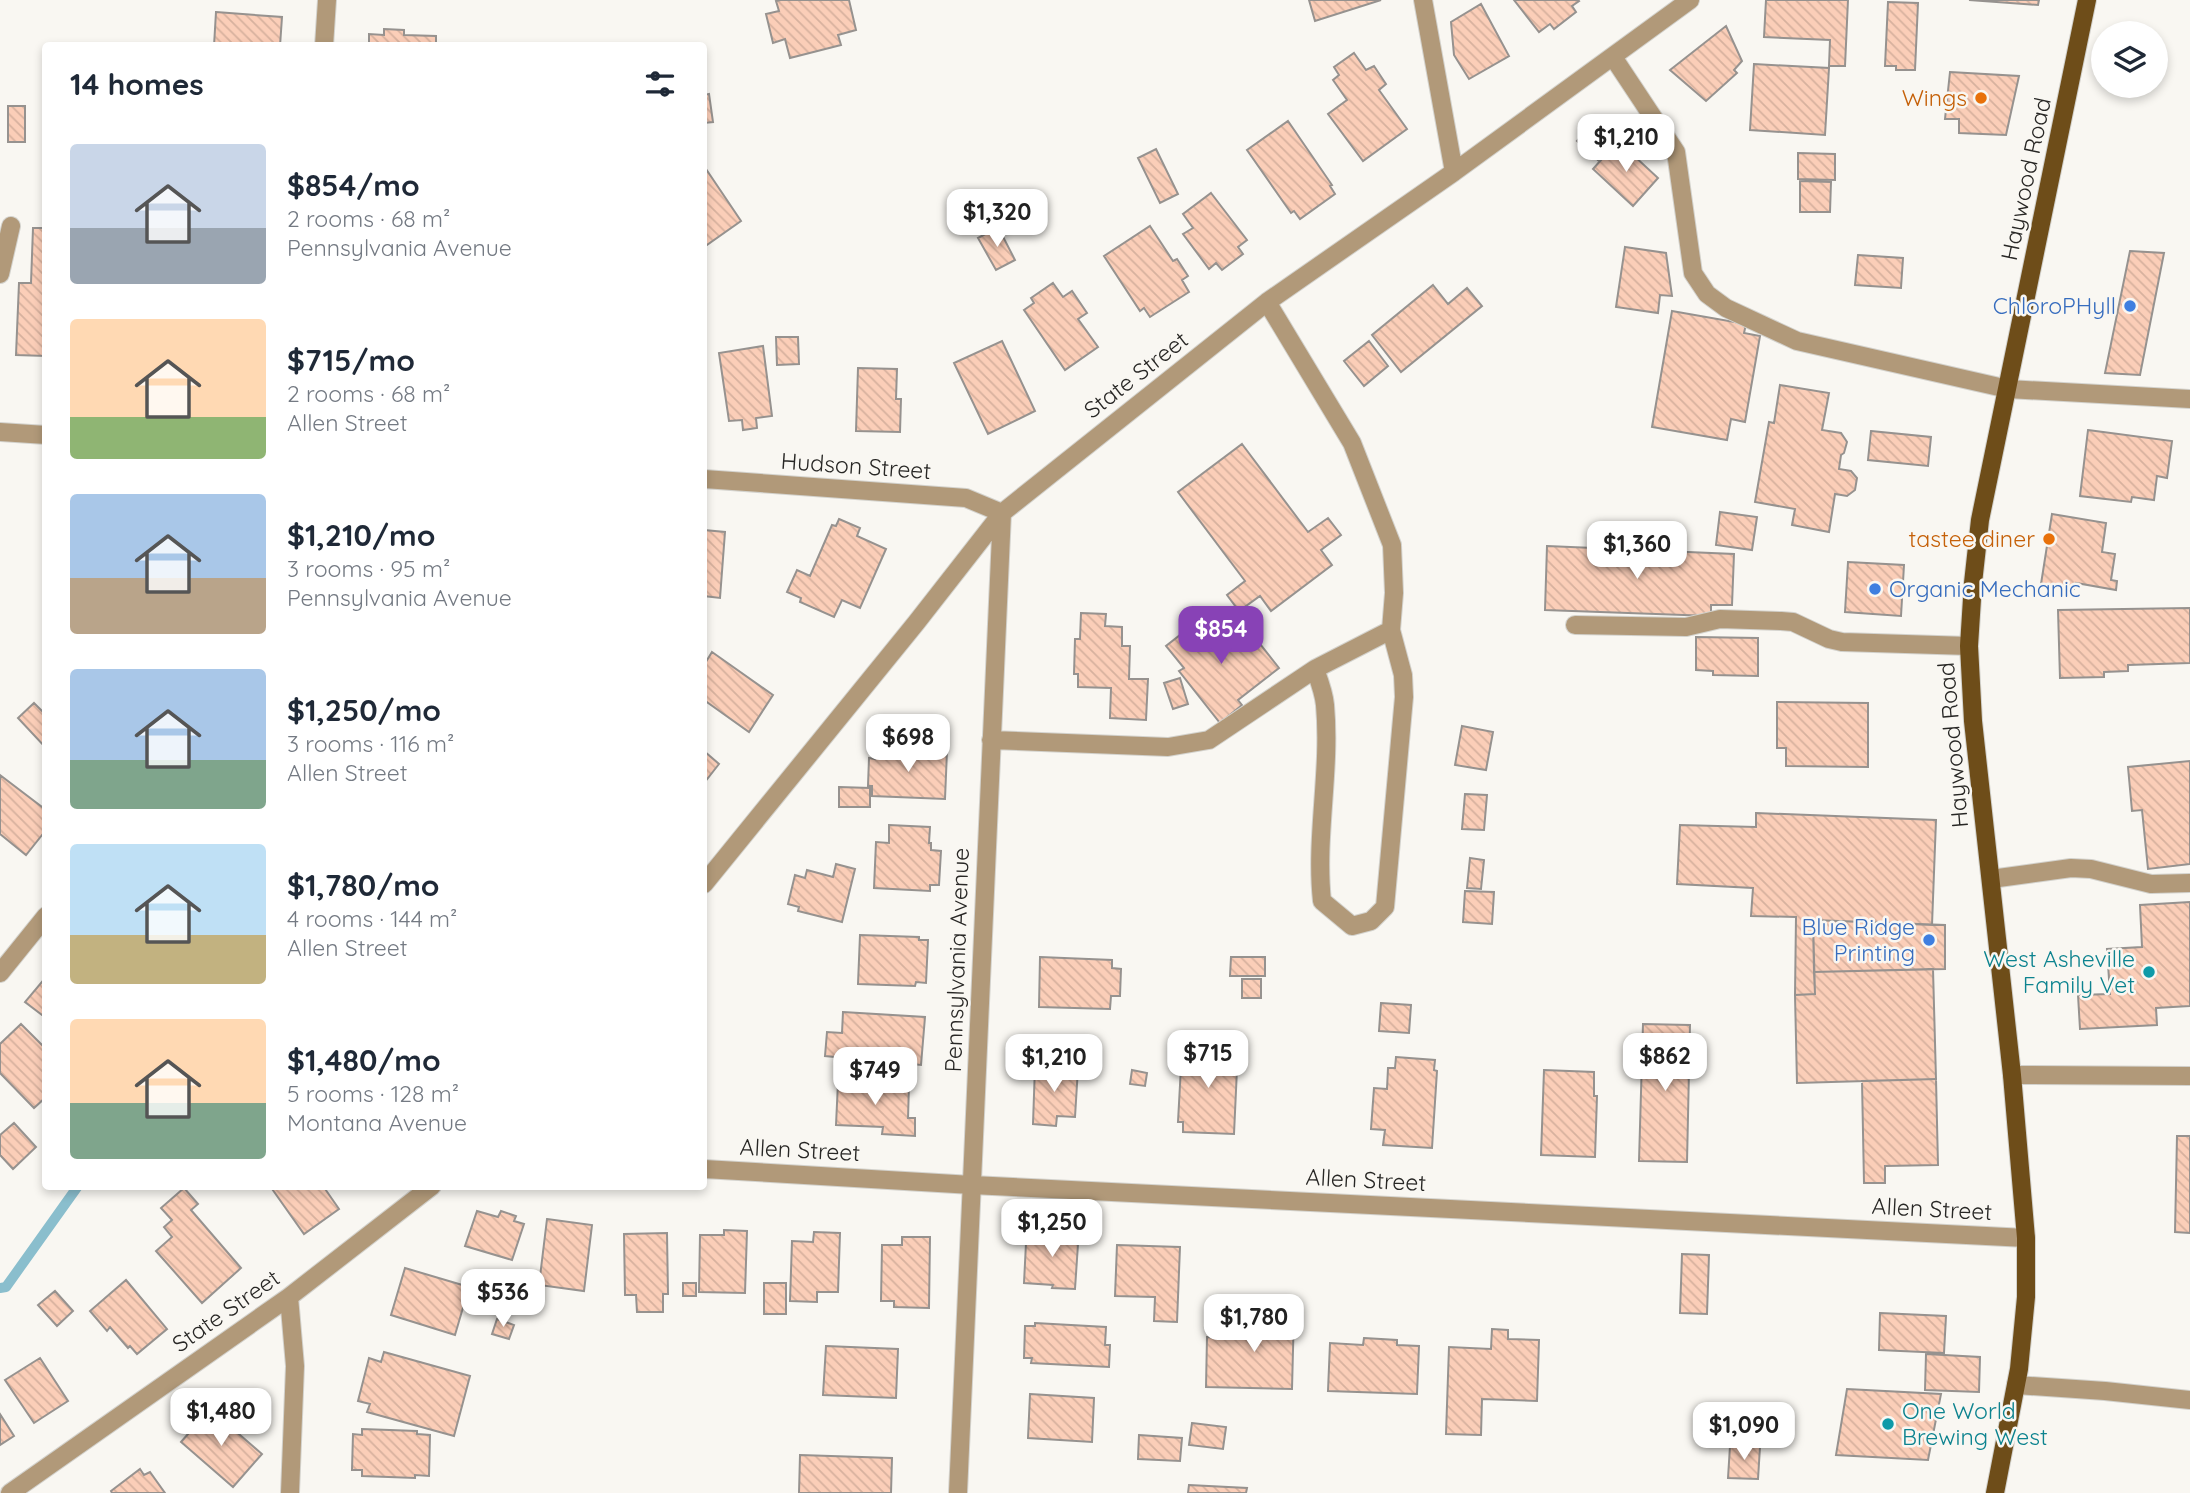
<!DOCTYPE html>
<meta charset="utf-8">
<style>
:root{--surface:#fff;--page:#f6f6f7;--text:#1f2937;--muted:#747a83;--accent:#8842b6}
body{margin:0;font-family:Quicksand,sans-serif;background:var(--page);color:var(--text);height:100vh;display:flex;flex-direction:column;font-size:26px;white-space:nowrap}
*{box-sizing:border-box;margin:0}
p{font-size:23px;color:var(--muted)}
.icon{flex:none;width:38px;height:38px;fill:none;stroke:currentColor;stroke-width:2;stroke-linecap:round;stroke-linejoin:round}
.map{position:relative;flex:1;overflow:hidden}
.panel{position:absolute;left:42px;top:42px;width:665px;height:1148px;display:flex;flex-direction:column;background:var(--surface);border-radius:7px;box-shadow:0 4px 10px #0003}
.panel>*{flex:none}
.buttons{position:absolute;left:2091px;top:21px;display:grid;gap:14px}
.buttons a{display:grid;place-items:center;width:77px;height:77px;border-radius:50%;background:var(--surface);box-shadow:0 4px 10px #0003;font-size:35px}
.price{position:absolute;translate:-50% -60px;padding:0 16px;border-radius:14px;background:#fff;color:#222;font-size:23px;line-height:46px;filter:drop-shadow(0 2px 4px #0008)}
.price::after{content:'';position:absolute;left:50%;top:42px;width:21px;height:16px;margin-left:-10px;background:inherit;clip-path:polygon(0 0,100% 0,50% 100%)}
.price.current{background:var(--accent);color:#fff}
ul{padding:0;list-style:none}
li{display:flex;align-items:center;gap:21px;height:175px;padding:0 28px}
li span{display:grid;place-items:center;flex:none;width:196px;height:140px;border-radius:7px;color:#555}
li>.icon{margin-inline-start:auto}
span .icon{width:84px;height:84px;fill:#fffc;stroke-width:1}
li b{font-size:30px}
h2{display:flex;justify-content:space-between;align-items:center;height:84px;padding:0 28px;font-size:30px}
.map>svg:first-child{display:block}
</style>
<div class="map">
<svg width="2190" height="1493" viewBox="0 0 2190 1493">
<defs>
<pattern id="building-back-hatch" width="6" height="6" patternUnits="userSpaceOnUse" patternTransform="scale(1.75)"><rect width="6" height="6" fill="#fbceb8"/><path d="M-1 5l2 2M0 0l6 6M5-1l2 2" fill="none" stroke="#d7b19e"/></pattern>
</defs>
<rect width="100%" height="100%" fill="#f9f7f2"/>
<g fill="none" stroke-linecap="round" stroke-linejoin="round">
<!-- stream -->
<path stroke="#8abecd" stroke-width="10" d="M0 1288 6 1287 78 1186"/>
</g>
<!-- building -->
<path fill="url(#building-back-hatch)" stroke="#96928f" stroke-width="2" d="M781 0H849L856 30 838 35 841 45 790 58 785 39 773 43 766 14 779 11 776 1Z
M1309 0H1381L1315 21Z
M1514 0H1578L1579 1 1572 6 1576 12 1554 29 1550 24 1539 32Z
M1766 0H1848L1845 66H1829L1830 40 1764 37Z
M1969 0H2039L2038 5Z
M1888 2 1918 3 1915 70H1896V66H1885Z
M1481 4 1509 56 1469 79 1454 55 1451 22Z
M216 12 282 17 280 46H214Z
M1726 26 1742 61 1734 70 1737 73 1706 101 1670 70Z
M384 29 404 30V35L436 36V46H369V34L384 35Z
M1354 53 1366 70 1374 66 1386 84 1379 90 1407 129 1363 161 1328 114 1347 100 1333 80 1339 75 1334 67Z
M1754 64 1829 68 1825 135 1750 130Z
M1950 72 2019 76 2006 135 1959 133V119H1945Z
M709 94 713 122 704 123V95Z
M8 106H25V142H8Z
M1596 120 1617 140 1598 160 1577 141Z
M1288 121 1332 185 1330 186 1335 194 1300 219 1294 211 1291 213 1247 150Z
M1618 141 1658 178 1633 206 1593 169Z
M1156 149 1178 194 1160 203 1138 158Z
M1798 153 1835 154V180L1798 179Z
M704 166 741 221 704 247Z
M1800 181 1831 182 1830 212H1800Z
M1211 193 1247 240 1238 247 1243 254 1222 270 1216 263 1209 269 1183 234 1193 228 1183 214Z
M1150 226 1173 261 1177 259 1188 276 1182 280 1189 292 1150 317 1144 308 1140 311 1104 256Z
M998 227 1015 260 996 270 978 238Z
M33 228H46V356L16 355 19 283H31Z
M1625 247 1666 253 1672 296 1660 295 1658 313 1616 307Z
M2130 251 2164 253 2140 375 2105 373Z
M1858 255 1903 258 1901 288 1855 285Z
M1053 283 1063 297 1072 291 1087 313 1078 319 1098 347 1065 370 1024 310 1034 303 1031 298Z
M1433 285 1448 304 1467 288 1482 306 1401 372 1372 335Z
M1672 311 1746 324 1744 333 1760 336 1745 422 1731 419 1727 440 1652 427Z
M776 337H798L799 364 777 365Z
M1002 341 1035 411 988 434 954 363Z
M1369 341 1388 366 1364 386 1344 361Z
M763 346 772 416 756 418 757 428 743 430 742 420 729 421 719 353Z
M858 368 897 369 896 399H901L900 432 856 431Z
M1780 385 1829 393 1822 430 1841 433 1847 442 1844 453 1841 455 1839 469 1851 471 1857 478 1855 490 1847 496 1835 494 1829 532 1792 525 1795 509 1755 502 1769 422 1774 423Z
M2088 430 2172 441 2167 478 2157 476 2154 500 2132 497 2131 502 2080 496Z
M1871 431 1931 437 1928 466 1868 460Z
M1242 444 1308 532 1328 518 1341 535 1321 550 1332 565 1271 611 1260 596 1239 611 1227 595 1245 581 1178 492Z
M1720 512 1757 517 1752 550 1716 545Z
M2052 514 2106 523 2102 552 2115 554 2111 580 2117 581 2116 590 2076 583 2074 589 2041 584Z
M839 519 860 528 857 536 886 549 860 608 842 600 834 617 800 602 801 598 787 592 797 570 810 576 832 525 836 526Z
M704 530 725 532 720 598 704 596Z
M1547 546 1734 554 1732 605H1711V616L1545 610Z
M1848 562 1904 565 1901 616 1845 612Z
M2190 608V663L2128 665V671L2104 672V677L2060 678 2058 610Z
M1081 613 1106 614 1105 626 1122 627V646H1130L1129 679H1148L1146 720 1110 718 1111 688 1078 687V674H1074L1075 639H1080Z
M1203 617 1222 642 1245 625 1279 668 1238 700 1242 705 1220 723 1179 671 1184 668 1166 646Z
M1696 637 1758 638V676L1713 675V671L1696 670Z
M712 652 773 695 749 732 704 700V665Z
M1180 678 1188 704 1173 709 1164 683Z
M1777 702 1868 703V767L1786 766V748H1777Z
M34 703 46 715V748L18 718Z
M1462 726 1493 732 1486 770 1455 765Z
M876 748 947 751 945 799 872 796V786H868L869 758 875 759Z
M704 751 719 764 704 783Z
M2190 761V864L2148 869 2142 810 2132 811 2128 767Z
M0 775 46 810V830L26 855 0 834Z
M839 787 870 788V807H839Z
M1465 794 1487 795 1484 830 1462 829Z
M1756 813 1936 820 1932 925 1813 920 1815 994 1795 995 1796 917 1751 916 1753 888 1677 884 1680 825 1756 827Z
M889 825 930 827 929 843H931V850L941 851 939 885H930V891L874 888 876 842 889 843Z
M1470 858 1484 860 1481 889 1467 888Z
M836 864 855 869 842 922 798 911 799 907 788 904 795 875 805 878 807 870 833 877Z
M1465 891 1494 892 1492 924 1463 922Z
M2190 902V1006L2156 1008 2157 1025 2080 1029 2078 995 2110 994 2107 949 2142 947 2140 905Z
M1813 920 1945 925V969L1814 972Z
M860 935 919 937V940H928L926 983 916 982 915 986 858 984Z
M1040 957 1112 960V968L1121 969 1120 996H1111L1110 1009 1039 1007Z
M1231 957H1265V976H1230Z
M1933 969 1936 1079 1797 1083 1795 995 1815 994 1814 972Z
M46 977V1018L25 1002Z
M1242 979H1261V998H1242Z
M1381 1003 1411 1005 1409 1033 1379 1031Z
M843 1012 925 1017 921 1065 825 1056 827 1032 842 1033Z
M21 1024 46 1049V1097L34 1108 0 1073V1044Z
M1643 1024 1690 1025 1687 1162 1639 1161Z
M1201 1046 1238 1047 1234 1134 1183 1132V1122H1178L1182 1048 1201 1049Z
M1396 1057 1435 1060 1434 1070 1437 1071 1432 1148 1383 1145 1385 1130 1371 1129 1374 1088 1387 1089 1388 1068H1395Z
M1035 1066 1078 1068 1075 1117 1057 1116 1056 1126 1033 1124Z
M1132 1070 1147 1073 1145 1086 1130 1084Z
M1544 1070 1594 1072V1096H1597L1595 1157 1541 1155Z
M1936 1079 1938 1165 1885 1166V1183H1864L1862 1081Z
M838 1082 909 1085 908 1118H915V1136L882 1134 883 1127 836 1125Z
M14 1123 36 1147 13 1169 0 1155V1135Z
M2177 1136H2190V1233L2175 1232Z
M270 1186H323L339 1209 304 1234Z
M184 1188 198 1204 191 1210 241 1268 202 1303 156 1251 172 1237 164 1227 172 1220 161 1208Z
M477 1211 498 1217 501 1211 516 1216 514 1221 524 1224 512 1260 465 1246Z
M547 1219 592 1225 584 1291 539 1285Z
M724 1230 747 1231 745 1293 699 1292 700 1235H724Z
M1033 1230 1074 1232V1243L1078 1244 1075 1289 1052 1288 1053 1285 1024 1283 1026 1243H1032Z
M814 1232 840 1233 838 1292H817V1302L790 1301 792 1241 813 1242Z
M667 1233 668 1294H663V1312H637L636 1295H625L624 1234Z
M902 1237H930L929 1308 894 1307V1301H881L882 1245H902Z
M1117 1245 1180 1247 1177 1322 1154 1321 1155 1297 1115 1296Z
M1682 1254 1709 1255 1707 1314 1680 1313Z
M405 1268 469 1287 455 1335 391 1315Z
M126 1280 167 1329 137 1354 130 1346 128 1348 110 1327 107 1331 90 1311Z
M683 1283H696V1296H683Z
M764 1283H786V1314H764Z
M55 1291 73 1311 57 1326 38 1305Z
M1242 1311 1294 1312 1292 1389 1206 1387 1207 1337 1241 1338Z
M1880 1313 1946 1316 1944 1353 1879 1350Z
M497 1319 514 1325 509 1339 492 1334Z
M1035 1323 1106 1327 1105 1345H1110L1109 1367 1031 1363 1032 1358H1024L1025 1326H1035Z
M1492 1329 1508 1330V1339L1539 1340 1537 1401 1482 1399 1481 1435 1446 1434 1449 1347 1491 1349Z
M1364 1338 1397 1340V1345L1419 1346 1417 1394 1328 1391 1330 1343 1363 1345Z
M826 1346 898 1349 896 1398 823 1395Z
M384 1352 470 1376 454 1436 367 1412 370 1404 358 1401 369 1358 381 1362Z
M1926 1354 1980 1357 1979 1392 1925 1390Z
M40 1358 68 1401 34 1423 5 1380Z
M1847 1389 1941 1394 1928 1460 1836 1455Z
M1030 1394 1094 1398 1092 1442 1028 1438Z
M210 1409 262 1454 233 1487 181 1442Z
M0 1414 14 1436 0 1445Z
M1192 1423 1226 1427 1223 1449 1189 1445Z
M362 1429 417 1431V1434L430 1435 429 1476 415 1475V1478L362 1476V1470H352L353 1434 362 1435Z
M1139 1435 1182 1438 1180 1461 1138 1459Z
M1730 1446 1760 1447 1758 1479 1728 1478Z
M800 1455 892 1458 891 1493H799Z
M140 1469 144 1475 150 1472 165 1493H112L111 1491Z
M1189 1485 1247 1488 1246 1493H1188Z"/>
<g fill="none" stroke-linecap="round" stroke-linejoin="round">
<!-- minor casing -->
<g stroke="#d3d2cd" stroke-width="20">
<path id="minor" d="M1423 0 1454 172
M324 46 327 0
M1613 57 1676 152 1693 273 1707 294 1726 308 1797 341 2008 389 2190 399
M0 274 11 226
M1267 302 1352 443 1392 545 1394 593 1391 630 1403 675 1404 697 1385 907 1371 921 1352 926 1322 901C1315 837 1331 771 1325 705 1324 693 1319 680 1315 669L1391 630
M0 432 46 435
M704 479 966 498 1002 513
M1575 625 1686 627 1720 619 1781 621 1793 622 1829 639 1842 642 1969 646
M991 740 1168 747 1209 740 1315 669
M1991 879 2071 868 2091 869 2151 884 2190 883
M704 884 916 623 1002 513 1267 302 1454 172 1690 0
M0 973 46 916
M2012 1075 2190 1076
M704 1169 972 1185 2026 1238
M289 1297 295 1366 290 1493
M2016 1385 2105 1391 2190 1400
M10 1493 289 1297 432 1186
M958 1493 1002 513"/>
</g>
<!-- major casing -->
<g stroke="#d3d2cd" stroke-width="20">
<path id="major" d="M1995 1493 2019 1369 2026 1297V1238L2012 1075 1973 721 1969 646 1973 583 1980 520 2087 0"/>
</g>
<!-- minor -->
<use href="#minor" stroke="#b19979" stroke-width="18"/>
<!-- major -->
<use href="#major" stroke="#6e4d19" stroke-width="18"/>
</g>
<!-- markers -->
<g fill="#e8710a" stroke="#f9f7f2" stroke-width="2.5">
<circle cx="1981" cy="98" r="7"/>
<circle cx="2049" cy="539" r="7"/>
</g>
<g fill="#3f7fe0" stroke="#f9f7f2" stroke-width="2.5">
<circle cx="2130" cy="306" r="7"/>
<circle cx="1875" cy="589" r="7"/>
<circle cx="1929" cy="940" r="7"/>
</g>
<g fill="#0f9aa8" stroke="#f9f7f2" stroke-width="2.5">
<circle cx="2149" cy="972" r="7"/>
<circle cx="1888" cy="1424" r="7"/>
</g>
<g text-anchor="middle" stroke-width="5" stroke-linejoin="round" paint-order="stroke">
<!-- food labels -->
<g font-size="23" fill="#c56008" stroke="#f9f7f2" text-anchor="end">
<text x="1967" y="106">Wings</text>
<text x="2035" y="547">tastee diner</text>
</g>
<!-- street labels -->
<g font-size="23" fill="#282725" stroke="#f9f7f2">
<text transform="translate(2026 179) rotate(-78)" y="8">Haywood Road</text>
<text transform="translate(1136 375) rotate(-38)" y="8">State Street</text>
<text transform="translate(856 466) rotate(4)" y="8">Hudson Street</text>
<text transform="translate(1953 745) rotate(-95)" y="8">Haywood Road</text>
<text transform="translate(957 960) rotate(-88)" y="8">Pennsylvania Avenue</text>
<text transform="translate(800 1150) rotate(3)" y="8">Allen Street</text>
<text transform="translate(1366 1180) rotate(3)" y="8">Allen Street</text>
<text transform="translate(1932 1209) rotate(3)" y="8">Allen Street</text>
<text transform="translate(226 1311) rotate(-35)" y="8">State Street</text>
</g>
<!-- shop labels -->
<g font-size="23" fill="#366cbe" stroke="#f9f7f2" text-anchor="end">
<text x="2116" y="314">ChloroPHyll</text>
<text x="1889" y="597" text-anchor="start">Organic Mechanic</text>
<text x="1915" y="935">Blue Ridge<tspan x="1915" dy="26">Printing</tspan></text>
</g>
<!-- culture labels -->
<g font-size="23" fill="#0d838f" stroke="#f9f7f2" text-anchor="end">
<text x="2135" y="967">West Asheville<tspan x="2135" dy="26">Family Vet</tspan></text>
<text x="1902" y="1419" text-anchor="start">One World<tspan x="1902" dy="26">Brewing West</tspan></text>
</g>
</g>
</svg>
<div class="buttons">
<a><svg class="icon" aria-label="layers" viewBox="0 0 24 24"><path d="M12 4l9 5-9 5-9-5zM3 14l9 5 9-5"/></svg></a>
</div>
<b class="price" style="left:1626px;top:174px">$1,210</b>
<b class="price" style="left:997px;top:249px">$1,320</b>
<b class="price" style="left:1637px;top:581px">$1,360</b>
<b class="price current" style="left:1221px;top:666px">$854</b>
<b class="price" style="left:908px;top:774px">$698</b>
<b class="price" style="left:1208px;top:1090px">$715</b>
<b class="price" style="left:1665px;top:1093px">$862</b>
<b class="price" style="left:1054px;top:1094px">$1,210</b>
<b class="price" style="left:875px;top:1107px">$749</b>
<b class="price" style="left:1052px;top:1259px">$1,250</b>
<b class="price" style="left:503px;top:1329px">$536</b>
<b class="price" style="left:1254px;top:1354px">$1,780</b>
<b class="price" style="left:221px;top:1448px">$1,480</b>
<b class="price" style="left:1744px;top:1462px">$1,090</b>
<section class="panel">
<h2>14 homes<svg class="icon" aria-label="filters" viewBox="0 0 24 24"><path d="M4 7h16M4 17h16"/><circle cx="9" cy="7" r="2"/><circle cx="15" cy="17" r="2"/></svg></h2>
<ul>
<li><span style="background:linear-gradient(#c9d6e8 60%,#9aa5b1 0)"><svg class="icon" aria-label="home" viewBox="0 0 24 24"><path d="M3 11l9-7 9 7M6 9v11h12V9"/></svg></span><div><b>$854/mo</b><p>2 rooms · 68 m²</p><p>Pennsylvania Avenue</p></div></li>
<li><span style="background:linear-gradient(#ffd9b3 70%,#8fb573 0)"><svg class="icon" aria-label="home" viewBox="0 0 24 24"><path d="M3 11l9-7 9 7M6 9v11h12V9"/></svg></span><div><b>$715/mo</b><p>2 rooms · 68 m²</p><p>Allen Street</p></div></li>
<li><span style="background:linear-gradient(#a9c7e8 60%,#b9a48a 0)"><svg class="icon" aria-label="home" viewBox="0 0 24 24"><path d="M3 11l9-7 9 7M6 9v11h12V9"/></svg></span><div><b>$1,210/mo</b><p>3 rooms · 95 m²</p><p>Pennsylvania Avenue</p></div></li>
<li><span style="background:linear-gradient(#a9c7e8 65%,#7fa58c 0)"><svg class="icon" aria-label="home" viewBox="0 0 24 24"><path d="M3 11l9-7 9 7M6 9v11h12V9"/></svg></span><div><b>$1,250/mo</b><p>3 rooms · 116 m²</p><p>Allen Street</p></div></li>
<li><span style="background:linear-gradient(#bfe0f5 65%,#c2b280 0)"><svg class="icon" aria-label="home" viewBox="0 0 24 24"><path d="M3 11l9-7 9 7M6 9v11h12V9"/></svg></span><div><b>$1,780/mo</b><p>4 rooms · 144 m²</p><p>Allen Street</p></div></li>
<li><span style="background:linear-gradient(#ffd9b3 60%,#7fa58c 0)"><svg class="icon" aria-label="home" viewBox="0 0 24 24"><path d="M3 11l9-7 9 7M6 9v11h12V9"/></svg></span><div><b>$1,480/mo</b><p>5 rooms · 128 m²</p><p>Montana Avenue</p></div></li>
</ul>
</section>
</div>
